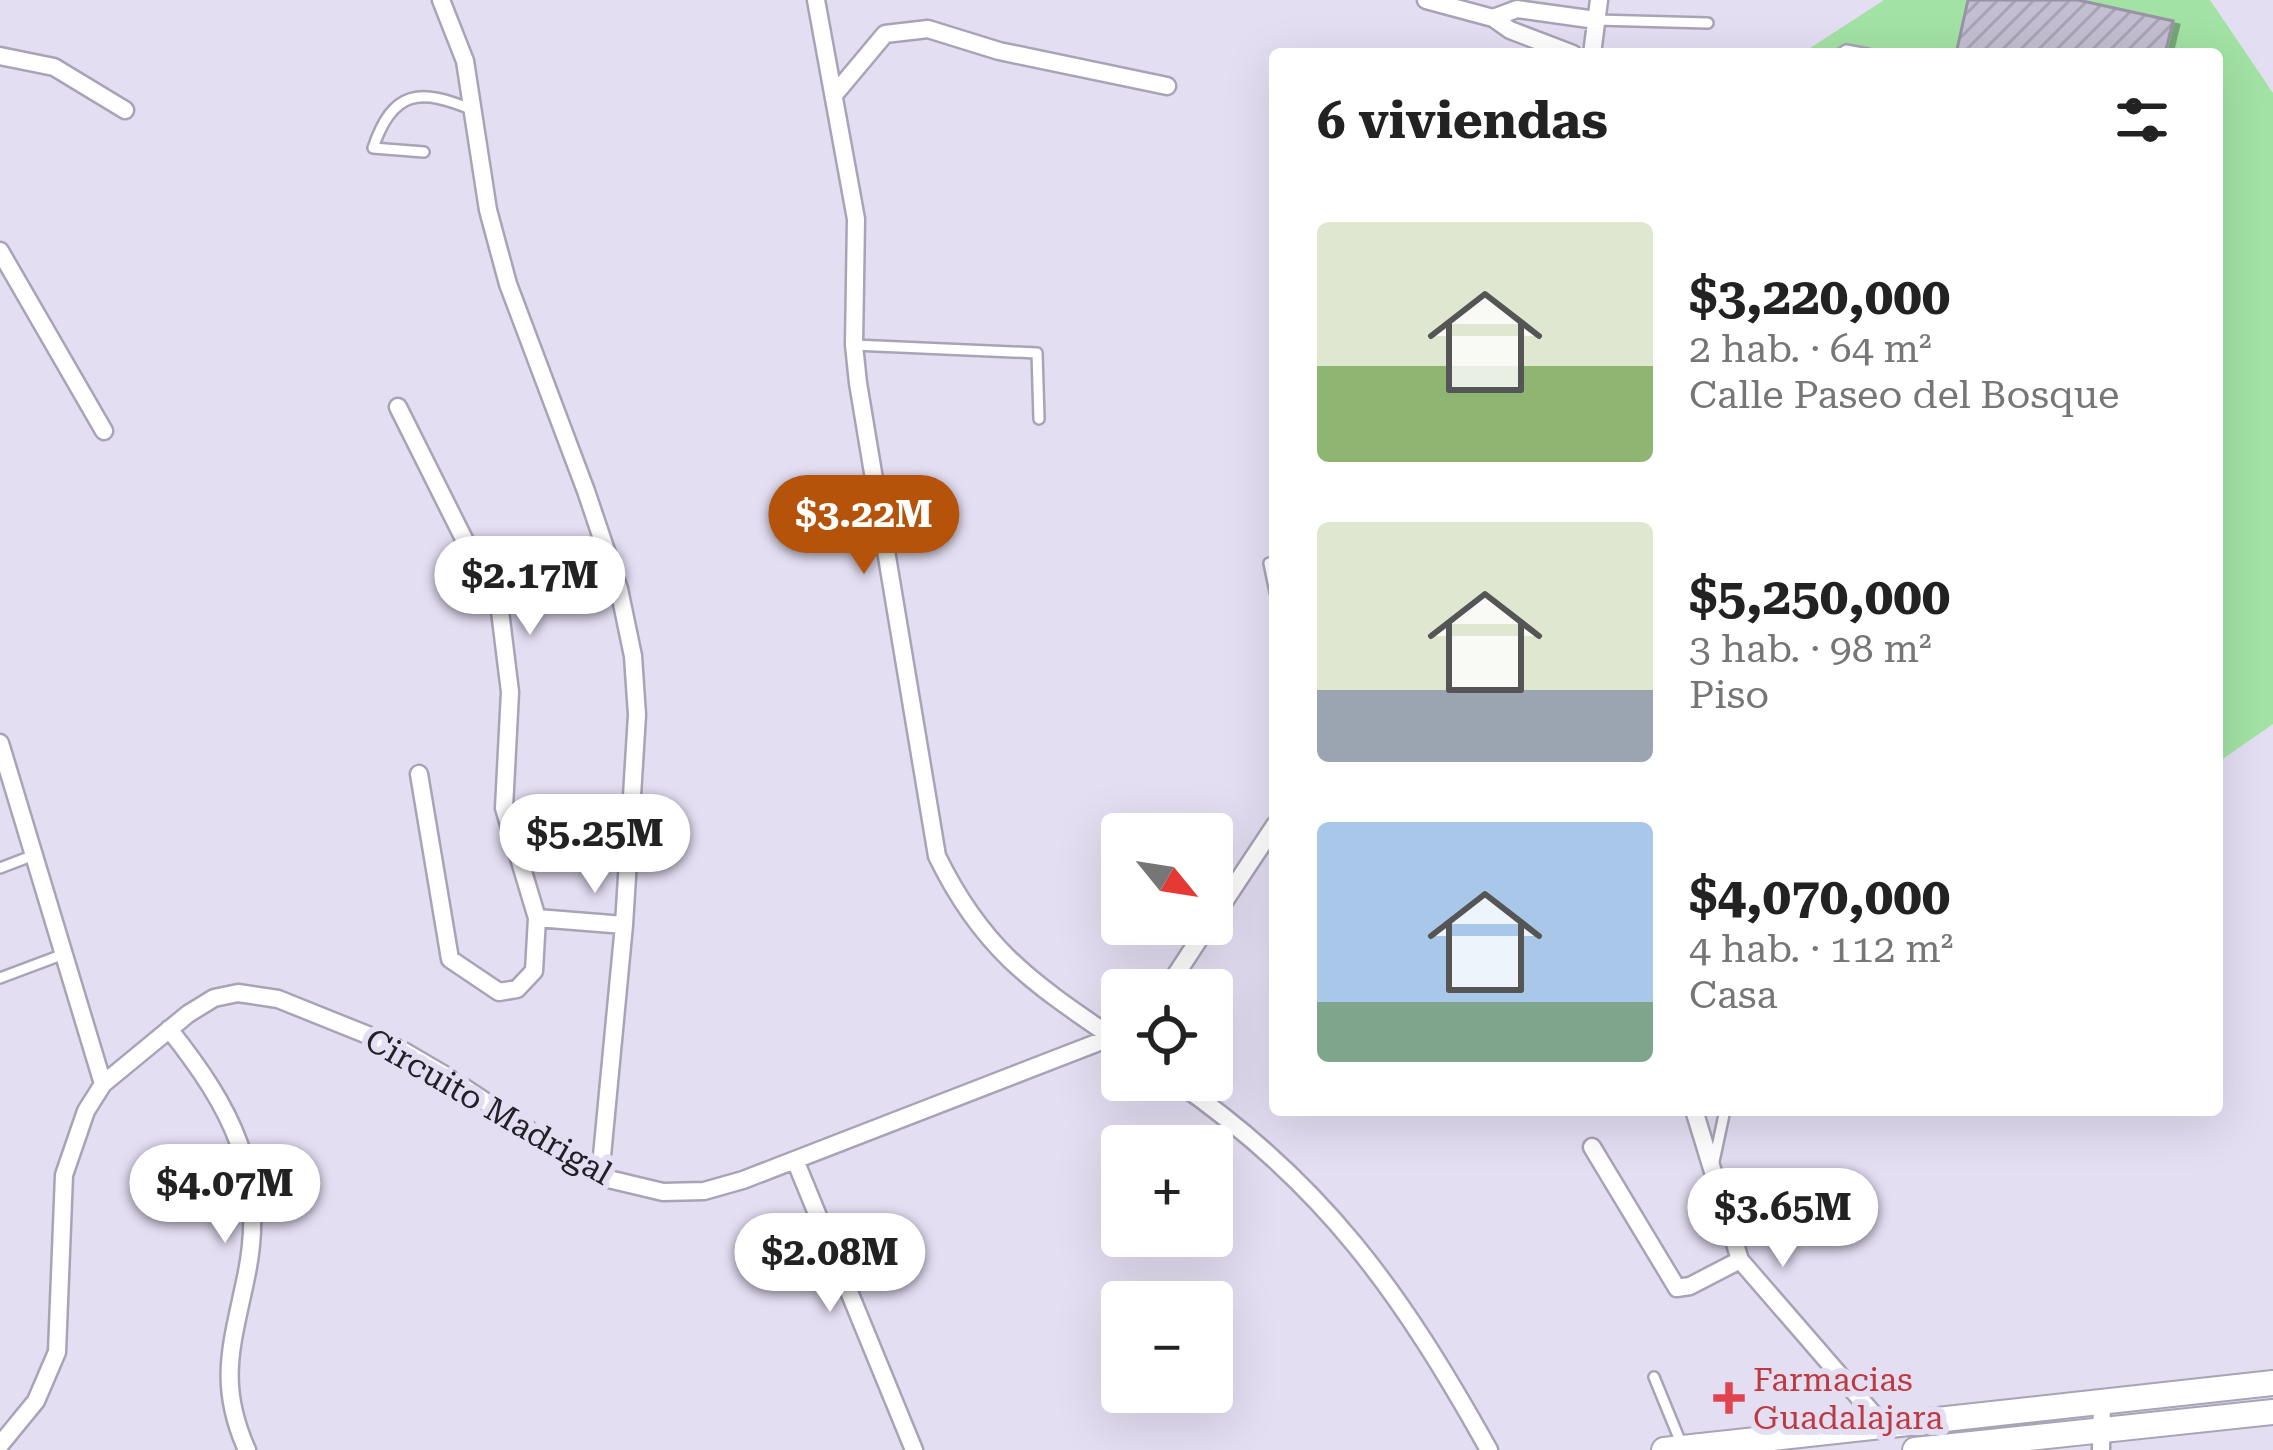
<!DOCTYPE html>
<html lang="es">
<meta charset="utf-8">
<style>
:root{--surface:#fff;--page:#f6f6f6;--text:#222;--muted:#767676;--accent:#b45309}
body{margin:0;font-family:"Roboto Serif",serif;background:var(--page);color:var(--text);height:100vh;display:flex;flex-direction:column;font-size:45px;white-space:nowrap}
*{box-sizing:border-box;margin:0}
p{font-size:39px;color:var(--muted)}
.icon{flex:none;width:66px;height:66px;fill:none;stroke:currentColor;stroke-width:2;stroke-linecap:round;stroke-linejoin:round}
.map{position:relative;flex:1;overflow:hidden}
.drawer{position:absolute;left:1269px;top:48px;width:954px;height:1068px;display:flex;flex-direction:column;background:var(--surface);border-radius:12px;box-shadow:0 12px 48px #0002}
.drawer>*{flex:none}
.needle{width:78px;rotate:120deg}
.controls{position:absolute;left:1101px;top:813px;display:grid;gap:24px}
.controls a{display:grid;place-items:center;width:132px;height:132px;border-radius:12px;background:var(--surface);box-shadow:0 12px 48px #0002;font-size:60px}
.price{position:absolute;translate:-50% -102px;padding:0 27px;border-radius:42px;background:#fff;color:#222;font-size:39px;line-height:78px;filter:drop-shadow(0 3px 6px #0008)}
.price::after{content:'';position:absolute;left:50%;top:72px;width:36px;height:27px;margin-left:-18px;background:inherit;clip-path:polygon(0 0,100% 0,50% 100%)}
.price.selected{background:var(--accent);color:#fff}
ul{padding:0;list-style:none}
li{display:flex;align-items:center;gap:36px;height:300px;padding:0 48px}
li span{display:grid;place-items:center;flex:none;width:336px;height:240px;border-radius:12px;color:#555}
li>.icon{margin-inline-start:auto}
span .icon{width:144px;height:144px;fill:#fffc;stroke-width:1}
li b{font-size:51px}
h2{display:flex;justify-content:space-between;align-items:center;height:144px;padding:0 48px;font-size:51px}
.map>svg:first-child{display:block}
</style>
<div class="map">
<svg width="2273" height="1450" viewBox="0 0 2273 1450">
<defs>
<pattern id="building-hatch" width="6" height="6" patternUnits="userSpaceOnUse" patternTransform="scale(3)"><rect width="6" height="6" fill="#c3bed1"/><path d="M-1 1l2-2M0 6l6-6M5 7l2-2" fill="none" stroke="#a7a3b3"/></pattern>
<filter id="shadow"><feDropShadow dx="6" dy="4" stdDeviation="0" flood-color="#0004"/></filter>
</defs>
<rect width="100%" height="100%" fill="#e3def2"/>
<!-- grass -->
<path fill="#a2e2a4" d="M1884 0H2210L2273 93V724L2217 763V54H1801Z"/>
<!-- building -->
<path fill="url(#building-hatch)" stroke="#9893a6" stroke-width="3" filter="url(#shadow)" d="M1968 0H2078L2173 21 2165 54H1956Z"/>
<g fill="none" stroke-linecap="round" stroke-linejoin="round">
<!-- lane casing -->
<g stroke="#a9a3b6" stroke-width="14">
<path id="lane" d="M1596 20 1708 23
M1840 54 1846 50 1868 54
M424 152 373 148C393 89 420 88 473 110
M854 345 1037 353 1039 419
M1269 563 1275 592
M0 868 34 855
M0 978 64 954
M1713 1166 1725 1110
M1654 1377 1681 1443"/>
</g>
<!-- street casing -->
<g stroke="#a9a3b6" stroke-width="21">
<path id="street" d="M441 0 465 61 488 210 508 284 586 491 619 589 633 656 637 715 624 925 600 1177
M816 0 856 219 854 345 858 383 937 856C984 953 1036 985 1122 1044
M1426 0 1493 18 1510 30 1573 54
M1493 18 1517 9 1596 20
M1592 54 1599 0
M0 56 54 67 125 110
M834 95 885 34 928 29 999 51 1167 86
M0 251 104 431
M398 407 500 611 510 692 504 808 537 918 624 925
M0 743 103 1084
M419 774 450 959 499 992 517 989 534 971 537 918
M1212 920 1275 825
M1160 990 1175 976 1209 924
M169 1029C231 1107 268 1174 246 1277 232 1345 217 1383 247 1450
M1174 1080C1324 1183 1402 1294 1489 1450
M1694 1110 1740 1260 1882 1424
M1592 1147 1677 1288 1690 1286 1740 1260
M795 1160 914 1450
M0 1445 36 1401 57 1352 64 1175 86 1111 103 1084 188 1014 214 998 238 993 278 999 395 1046 448 1077 600 1177 663 1192 704 1191 743 1180 1112 1037 1122 1028
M2101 1450 2102 1401"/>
</g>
<!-- secondary casing -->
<g stroke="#a9a3b6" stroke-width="28">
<path id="secondary" d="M1664 1450 2273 1383
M1915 1450 2273 1412"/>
</g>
<!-- lane -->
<use href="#lane" stroke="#fff" stroke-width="9"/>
<!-- street -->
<use href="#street" stroke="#fff" stroke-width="16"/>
<!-- secondary -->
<use href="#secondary" stroke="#fff" stroke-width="24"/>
</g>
<!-- markers -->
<path fill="#e0444e" stroke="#e3def2" stroke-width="4.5" d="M1723 1380h12v12h12v12h-12v12h-12v-12h-12v-12h12z"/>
<g text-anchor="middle" stroke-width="12" stroke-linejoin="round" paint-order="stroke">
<!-- street labels -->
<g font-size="33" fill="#232128" stroke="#e3def2">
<text transform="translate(489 1106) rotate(30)" y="12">Circuito Madrigal</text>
</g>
<!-- health labels -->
<g font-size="33" fill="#be3a42" stroke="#e3def2" text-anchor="start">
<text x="1753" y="1391">Farmacias<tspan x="1753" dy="38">Guadalajara</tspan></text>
</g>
</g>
</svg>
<div class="controls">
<a><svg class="needle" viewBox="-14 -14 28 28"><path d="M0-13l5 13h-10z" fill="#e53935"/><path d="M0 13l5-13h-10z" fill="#767676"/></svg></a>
<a><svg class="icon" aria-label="locate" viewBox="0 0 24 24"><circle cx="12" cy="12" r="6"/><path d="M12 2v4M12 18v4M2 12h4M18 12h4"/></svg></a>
<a>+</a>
<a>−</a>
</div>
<b class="price selected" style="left:864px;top:577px">$3.22M</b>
<b class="price" style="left:530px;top:638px">$2.17M</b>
<b class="price" style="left:595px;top:896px">$5.25M</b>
<b class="price" style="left:225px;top:1246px">$4.07M</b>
<b class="price" style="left:1783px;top:1270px">$3.65M</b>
<b class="price" style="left:830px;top:1315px">$2.08M</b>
<section class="drawer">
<h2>6 viviendas<svg class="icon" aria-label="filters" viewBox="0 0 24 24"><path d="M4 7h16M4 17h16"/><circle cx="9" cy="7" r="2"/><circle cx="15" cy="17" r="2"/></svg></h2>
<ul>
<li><span style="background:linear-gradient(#dfe7d0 60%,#8fb573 0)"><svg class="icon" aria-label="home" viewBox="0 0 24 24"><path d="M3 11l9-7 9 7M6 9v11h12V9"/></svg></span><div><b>$3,220,000</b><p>2 hab. · 64 m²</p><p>Calle Paseo del Bosque</p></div></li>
<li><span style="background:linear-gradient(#dfe7d0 70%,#9aa5b1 0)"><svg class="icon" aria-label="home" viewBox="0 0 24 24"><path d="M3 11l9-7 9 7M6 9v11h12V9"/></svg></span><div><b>$5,250,000</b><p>3 hab. · 98 m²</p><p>Piso</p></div></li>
<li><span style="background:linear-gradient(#a9c7e8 75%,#7fa58c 0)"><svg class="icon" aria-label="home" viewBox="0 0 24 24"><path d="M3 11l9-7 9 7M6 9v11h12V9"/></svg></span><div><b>$4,070,000</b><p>4 hab. · 112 m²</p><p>Casa</p></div></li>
</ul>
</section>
</div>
